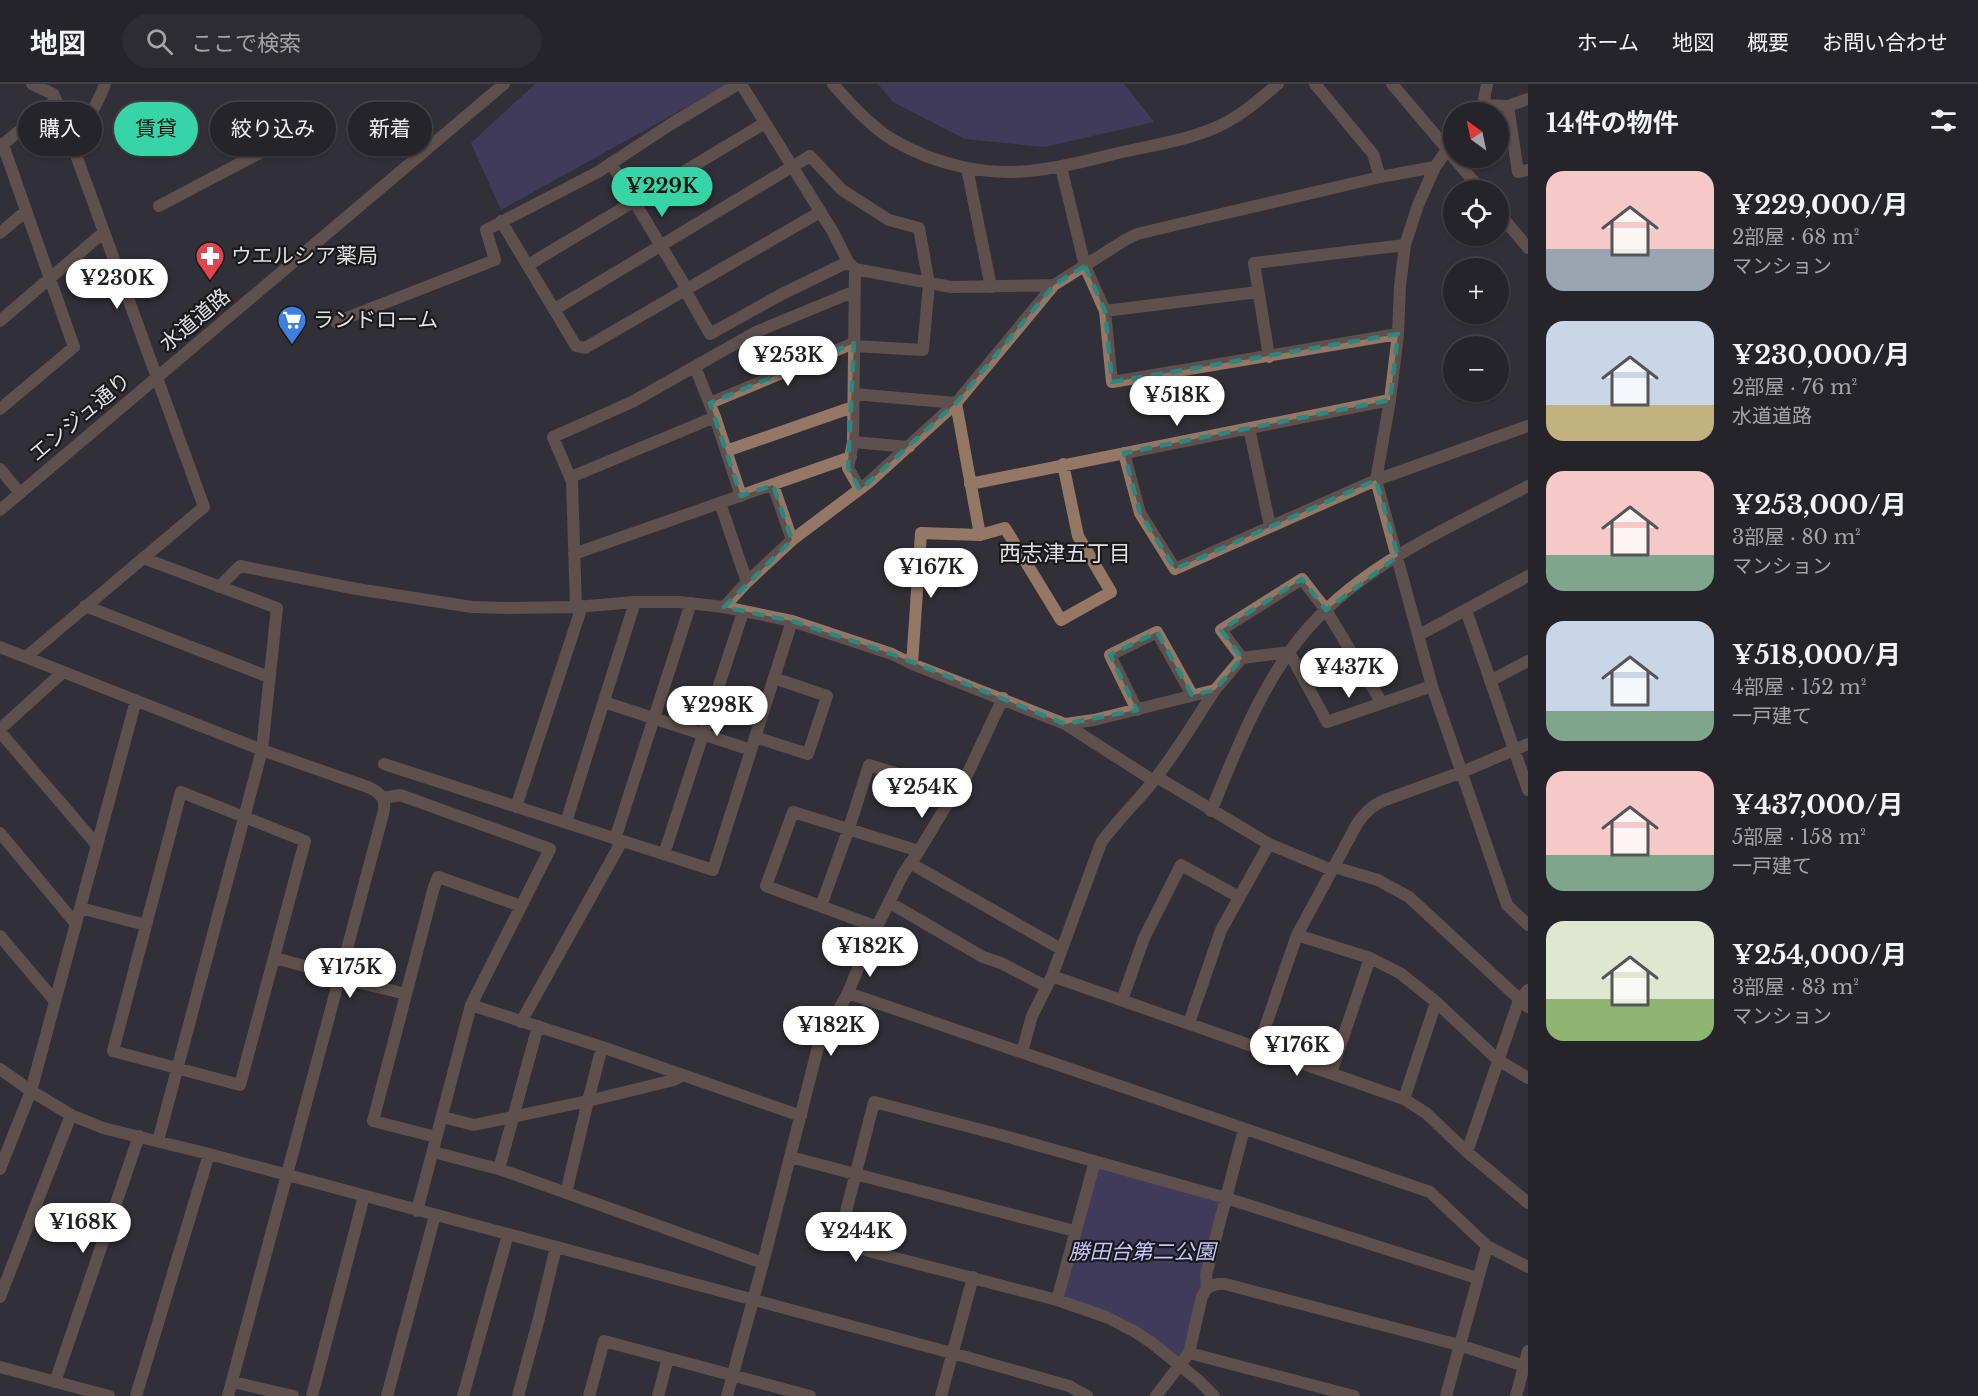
<!DOCTYPE html>
<html lang="ja">
<meta charset="utf-8">
<style>
:root{--surface:#25242a;--page:#2d2c32;--text:#f1f3f6;--muted:#a3a4a8;--line:#424147;--accent:#36d4a7}
body{margin:0;font-family:"Libre Baskerville","Noto Sans JP",serif;background:var(--page);color:var(--text);height:100vh;display:flex;flex-direction:column;font-size:22px;white-space:nowrap}
*{box-sizing:border-box;margin:0}
p{font-size:20px;color:var(--muted)}
.icon{flex:none;width:33px;height:33px;fill:none;stroke:currentColor;stroke-width:2;stroke-linecap:round;stroke-linejoin:round}
.map{position:relative;flex:1;overflow:hidden}
.side{display:flex;flex-direction:column;background:var(--surface);width:450px}
.side>*{flex:none}
.banner{position:absolute;left:18px;top:18px;width:570px;height:54px;display:flex;gap:12px}
.needle{width:39px;rotate:327deg}
.controls{position:absolute;left:1443px;top:18px;display:grid;gap:12px}
.controls a{display:grid;place-items:center;width:66px;height:66px;border-radius:50%;background:var(--surface);box-shadow:0 2px 4px #0004,0 0 0 2px var(--line);font-size:30px}
.price{position:absolute;translate:-50% -51px;padding:0 14px;border-radius:21px;background:#fff;color:#222;font-size:20px;line-height:39px;filter:drop-shadow(0 2px 3px #0008)}
.price::after{content:'';position:absolute;left:50%;top:36px;width:18px;height:14px;margin-left:-9px;background:inherit;clip-path:polygon(0 0,100% 0,50% 100%)}
.price.on{background:var(--accent);color:#111}
ul{padding:0;list-style:none}
li{display:flex;align-items:center;gap:18px;height:150px;padding:0 18px}
li span{display:grid;place-items:center;flex:none;width:168px;height:120px;border-radius:18px;color:#555}
li>.icon{margin-inline-start:auto}
span .icon{width:72px;height:72px;fill:#fffc;stroke-width:1}
li b{font-size:26px}
h2{display:flex;justify-content:space-between;align-items:center;height:72px;padding:0 18px;font-size:26px}
.chip{padding:0 21px;border-radius:27px;background:var(--surface);box-shadow:0 2px 4px #0004,0 0 0 2px var(--line);font-size:21px;line-height:54px}
.chip.on{background:var(--accent);color:#111}
header{display:flex;align-items:center;gap:36px;box-sizing:border-box;height:84px;padding:0 30px;background:var(--surface);border-bottom:2px solid var(--line)}
header strong{font-size:28px}
nav{display:flex;gap:33px;margin-inline-start:auto;font-size:21px}
.search{width:420px;height:54px;background:var(--page);display:flex;align-items:center;gap:15px;box-sizing:border-box;padding:0 21px;border-radius:33px;color:var(--muted);font-size:22px}
main{display:flex;flex:1;min-height:0}
.map>svg:first-child{display:block}
</style>
<header>
<strong>地図</strong>
<div class="search"><svg class="icon" aria-label="search" viewBox="0 0 24 24"><circle cx="10" cy="10" r="6"/><path d="M15 15l6 6"/></svg>ここで検索</div>
<nav><a>ホーム</a><a>地図</a><a>概要</a><a>お問い合わせ</a></nav>
</header>
<main>
<div class="map">
<svg width="1528" height="1312" viewBox="0 0 1528 1312">
<rect width="100%" height="100%" fill="#313038"/>
<!-- green -->
<path fill="#534b86" d="M535 0H728L501 126 471 59Z
M878 0H1124L1154 38 1044 63 965 55 893 18Z
M1099 1083 1219 1117 1204 1202 1197 1207 1186 1265 1178 1274 1137 1243 1114 1229 1062 1214Z"/>
<g fill="none" stroke-linecap="round" stroke-linejoin="round">
<!-- minor -->
<path stroke="#947865" stroke-width="12" d="M741 0 833 148 848 178 855 185 951 203 1054 201
M833 0C850 20 870 42 893 56 936 81 988 93 1037 86 1066 83 1094 75 1122 68 1154 61 1189 56 1219 42 1241 32 1260 15 1278 0
M1315 0 1373 70 1380 93
M1392 0 1454 73
M1483 21 1487 0
M1508 22 1518 88 1528 86
M1477 28 1483 21 1508 22 1528 15
M68 46C93 29 94 28 105 0
M1454 56 1435 83 1418 121 1405 161 1400 202 1398 250 1390 316 1376 396 1432 602 1507 821 1528 841
M0 60 3 61 74 263 0 325
M0 63 56 16
M1454 74 1481 106
M611 79 687 205
M1061 83 1085 182 1105 227 1112 298 1398 250
M967 84 991 203
M159 122 271 63
M1498 128 1528 164
M501 137 576 262 585 264 820 128
M0 149 26 127
M528 181 765 39
M855 185 853 358 848 384 860 405
M685 206 710 250 782 210 848 178
M555 225 810 72 842 106 889 136 919 144 929 200 923 266 854 262
M1105 227 1258 208
M0 237 104 148
M336 238 495 176 486 146 598 88 671 40 738 0
M1269 273 1254 179 1405 161
M695 283 715 333 741 412
M854 310 956 319 980 451
M710 319 854 259
M1249 344 1270 442
M853 358 909 363
M726 367 853 323
M1124 369 1140 429 1175 485 1376 396 1528 342
M0 385 20 409
M571 393 715 333
M970 400 1390 316
M773 401 792 456
M720 419 747 498
M0 426 504 0
M574 470 851 373
M143 474 277 524 262 666 158 1057
M219 503 240 482 357 505 472 523 507 524 576 523 635 518H679L724 523 792 537 892 570 912 580 1065 640 1154 697
M85 522 269 593
M576 523 572 398 553 353 632 318 756 248 855 207
M724 523 747 498 792 456 868 399 956 319 1054 201 1125 156 1137 150 1179 140 1380 93 1435 83
M1466 526 1528 706
M1419 551 1528 492
M0 563 262 666 368 703C381 709 387 715 383 730L228 1312
M26 573 204 423 56 16 53 10 32 0
M1242 574 1221 546 1302 495 1326 526 1382 619
M912 580 921 449 980 451 1005 444 1061 536 1111 508 1078 452 1063 380
M1490 597 1528 577
M604 618 751 666
M1137 626 1110 571 1157 548 1192 611
M1065 640 1094 636 1215 606 1242 574 1289 568 1327 638 1432 602
M0 645 63 588
M0 648 97 761
M755 653 808 670 827 612 774 594
M384 680 713 786 792 537
M1157 693 1269 760 1332 786
M181 708 305 757 240 1001 113 967Z
M383 714 400 711 550 765 471 921 417 1127
M516 723 582 522
M1211 727C1234 672 1255 616 1290 567 1347 486 1444 447 1528 402
M566 738 635 518
M0 749 76 840
M615 755 691 519
M664 770 743 528
M910 779 1061 865
M1334 783 1378 796 1409 813 1528 923
M890 819 983 873 1001 879 1045 902
M821 822 849 744 869 681 955 707
M80 824 146 841
M877 843 766 802 793 728 919 767
M1297 851 1370 874 1400 889 1436 918 1498 976 1528 994
M0 852 55 917
M275 874 341 892
M1052 892 1404 1015 1426 1029 1467 1068 1528 1119
M340 894 406 910
M848 909 1430 1108 1487 1162 1528 1183
M1122 916 1144 854 1181 781 1239 813
M471 921 602 963 801 1032
M521 938 622 757
M1189 939 1221 846 1269 760
M1258 964 1297 851 1357 740C1365 728 1372 722 1385 716L1462 688 1528 660
M1022 968 1032 932 1052 892 1101 759C1117 736 1138 717 1155 695 1177 667 1195 636 1215 606
M0 985 31 1007 71 1031 103 1044 209 1070 952 1269 1069 1302 1087 1312
M1331 989 1370 874
M1404 1015 1436 918
M443 1033 474 1041 588 1017 674 996 682 992
M436 1053 373 1037 434 803 438 793 521 822
M433 1068 499 1085 763 1179
M1467 1068 1519 916 1528 906
M790 1073 1075 1147
M0 1085 31 1007 136 616
M499 1085 538 942
M566 1109 588 1017 602 963
M1207 1204 1217 1200H1225L1459 1261 1528 1283
M0 1213 71 1031
M1057 1216 1095 1077
M1189 1269 1354 1312
M0 1283 109 1312
M55 1298 139 1052
M233 1298 293 1312
M136 1312 209 1070
M312 1312 364 1112
M387 1312 435 1131
M463 1312 508 1150
M518 1312 539 1234 556 1163
M589 1312 604 1257 810 1312
M658 1312 668 1274
M727 1312 763 1179 818 963 848 909 865 867 903 790 919 767 955 707 966 693 1003 614
M941 1312 973 1193
M1156 1312 1189 1269 1202 1212 1207 1204 1206 1191 1244 1045
M1214 1312 1198 1296 1152 1259 1137 1249 1109 1234 1057 1216 838 1159 874 1018 1001 1051 1226 1114 1477 1194
M1446 1312 1487 1162
M1516 1312 1528 1267"/>
</g>
<!-- marked area -->
<path d="M0 0H1528V1312H0ZM1085 182 1105 227 1112 298 1398 250 1390 316 1124 369 1140 429 1175 485 1376 396 1398 472 1326 526 1302 495 1221 546 1242 574 1215 606 1192 611 1157 548 1110 571 1137 626 1065 640 892 570 792 537 724 523 792 456 773 401 741 412 710 319 854 259 848 384 860 406 956 319 1054 201Z" fill="#313038" fill-opacity=".55" fill-rule="evenodd"/>
<path fill="none" stroke="#2e8680" stroke-width="4.5" stroke-dasharray="12 8" stroke-linejoin="round" d="M1085 182 1105 227 1112 298 1398 250 1390 316 1124 369 1140 429 1175 485 1376 396 1398 472 1326 526 1302 495 1221 546 1242 574 1215 606 1192 611 1157 548 1110 571 1137 626 1065 640 892 570 792 537 724 523 792 456 773 401 741 412 710 319 854 259 848 384 860 406 956 319 1054 201Z"/>
<!-- icons -->
<defs>
<g id="pharmacy-pin" transform="scale(1.5)"><path d="M0 17L-7.5 6A9.5 9.5 0 1 1 7.5 6Z" fill="#e0444e" stroke="#19191c"/><path d="M-2-6h4v4h4v4h-4v4h-4v-4h-4v-4h4Z" fill="#fff"/></g>
<g id="supermarket-pin" transform="scale(1.5)"><path d="M0 17L-7.5 6A9.5 9.5 0 1 1 7.5 6Z" fill="#3f7fe0" stroke="#19191c"/><path d="M-6-5.5h2.5l.6 2H6L4.5 2H-2.5L-4.4-4H-6ZM-1.5 3.2a1.3 1.3 0 1 0 .1 0ZM3 3.2a1.3 1.3 0 1 0 .1 0Z" fill="#fff"/></g>
</defs>
<g fill-rule="evenodd">
<use href="#pharmacy-pin" x="210" y="172"/>
<use href="#supermarket-pin" x="292" y="236"/>
</g>
<g text-anchor="middle" stroke-width="4.5" stroke-linejoin="round" paint-order="stroke">
<!-- poi labels -->
<g font-size="21" fill="#dfdfe4" stroke="#19191c" text-anchor="start">
<text x="231" y="179">ウエルシア薬局</text>
<text x="313" y="243">ランドローム</text>
</g>
<!-- street labels -->
<g font-size="21" fill="#dfdfe4" stroke="#19191c">
<text transform="translate(195 236) rotate(-40)" y="7">水道道路</text>
<text transform="translate(80 333) rotate(-40)" y="7">エンジュ通り</text>
</g>
<!-- park labels -->
<g font-size="21" font-style="italic" fill="#c8c4fc" stroke="#19191c">
<text x="1142" y="1175">勝田台第二公園</text>
</g>
<!-- neighbourhood labels -->
<g font-size="22" fill="#dfdfe4" stroke="#19191c">
<text x="1065" y="477">西志津五丁目</text>
</g>
</g>
</svg>
<div class="controls">
<a><svg class="needle" viewBox="-14 -14 28 28"><path d="M0-13l5 13h-10z" fill="#e53935"/><path d="M0 13l5-13h-10z" fill="#a3a4a8"/></svg></a>
<a><svg class="icon" aria-label="locate" viewBox="0 0 24 24"><circle cx="12" cy="12" r="6"/><path d="M12 2v4M12 18v4M2 12h4M18 12h4"/></svg></a>
<a>+</a>
<a>−</a>
</div>
<b class="price on" style="left:662px;top:134px">¥229K</b>
<b class="price" style="left:117px;top:226px">¥230K</b>
<b class="price" style="left:788px;top:303px">¥253K</b>
<b class="price" style="left:1177px;top:343px">¥518K</b>
<b class="price" style="left:931px;top:515px">¥167K</b>
<b class="price" style="left:1349px;top:615px">¥437K</b>
<b class="price" style="left:717px;top:653px">¥298K</b>
<b class="price" style="left:922px;top:735px">¥254K</b>
<b class="price" style="left:870px;top:894px">¥182K</b>
<b class="price" style="left:350px;top:915px">¥175K</b>
<b class="price" style="left:831px;top:973px">¥182K</b>
<b class="price" style="left:1297px;top:993px">¥176K</b>
<b class="price" style="left:83px;top:1170px">¥168K</b>
<b class="price" style="left:856px;top:1179px">¥244K</b>
<div class="banner">
<a class="chip">購入</a>
<a class="chip on">賃貸</a>
<a class="chip">絞り込み</a>
<a class="chip">新着</a>
</div>
</div>
<section class="side">
<h2>14件の物件<svg class="icon" aria-label="filters" viewBox="0 0 24 24"><path d="M4 7h16M4 17h16"/><circle cx="9" cy="7" r="2"/><circle cx="15" cy="17" r="2"/></svg></h2>
<ul>
<li><span style="background:linear-gradient(#f6c9c9 65%,#9aa5b1 0)"><svg class="icon" aria-label="home" viewBox="0 0 24 24"><path d="M3 11l9-7 9 7M6 9v11h12V9"/></svg></span><div><b>¥229,000/月</b><p>2部屋 · 68 m²</p><p>マンション</p></div></li>
<li><span style="background:linear-gradient(#c9d6e8 70%,#c2b280 0)"><svg class="icon" aria-label="home" viewBox="0 0 24 24"><path d="M3 11l9-7 9 7M6 9v11h12V9"/></svg></span><div><b>¥230,000/月</b><p>2部屋 · 76 m²</p><p>水道道路</p></div></li>
<li><span style="background:linear-gradient(#f6c9c9 70%,#7fa58c 0)"><svg class="icon" aria-label="home" viewBox="0 0 24 24"><path d="M3 11l9-7 9 7M6 9v11h12V9"/></svg></span><div><b>¥253,000/月</b><p>3部屋 · 80 m²</p><p>マンション</p></div></li>
<li><span style="background:linear-gradient(#c9d6e8 75%,#7fa58c 0)"><svg class="icon" aria-label="home" viewBox="0 0 24 24"><path d="M3 11l9-7 9 7M6 9v11h12V9"/></svg></span><div><b>¥518,000/月</b><p>4部屋 · 152 m²</p><p>一戸建て</p></div></li>
<li><span style="background:linear-gradient(#f6c9c9 70%,#7fa58c 0)"><svg class="icon" aria-label="home" viewBox="0 0 24 24"><path d="M3 11l9-7 9 7M6 9v11h12V9"/></svg></span><div><b>¥437,000/月</b><p>5部屋 · 158 m²</p><p>一戸建て</p></div></li>
<li><span style="background:linear-gradient(#dfe7d0 65%,#8fb573 0)"><svg class="icon" aria-label="home" viewBox="0 0 24 24"><path d="M3 11l9-7 9 7M6 9v11h12V9"/></svg></span><div><b>¥254,000/月</b><p>3部屋 · 83 m²</p><p>マンション</p></div></li>
</ul>
</section>
</main>
